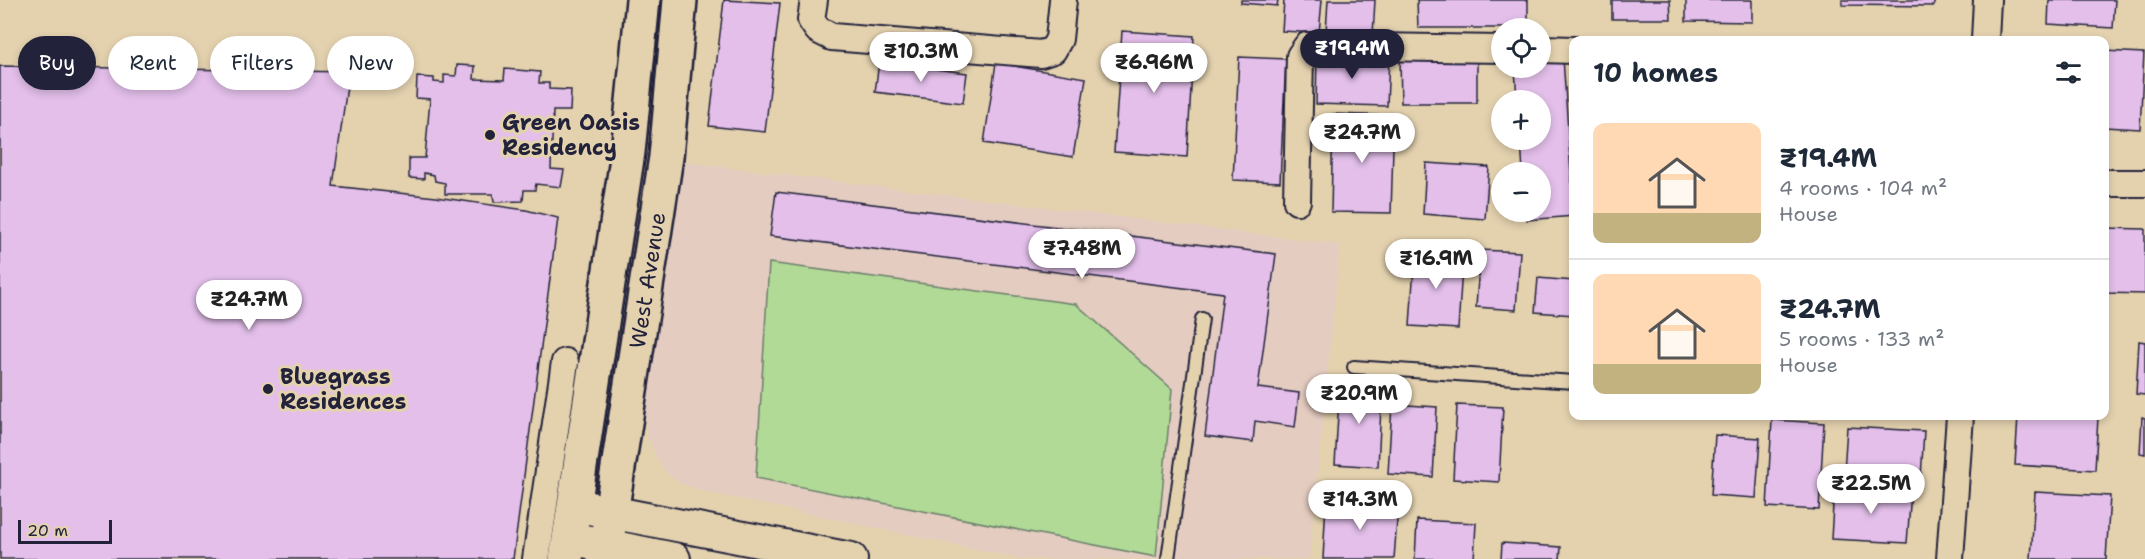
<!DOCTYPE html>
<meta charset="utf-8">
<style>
:root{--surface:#fff;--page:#f6f6f7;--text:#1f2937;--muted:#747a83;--line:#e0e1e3;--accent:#22223b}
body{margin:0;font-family:"Shantell Sans",sans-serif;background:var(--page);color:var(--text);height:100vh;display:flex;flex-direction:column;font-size:22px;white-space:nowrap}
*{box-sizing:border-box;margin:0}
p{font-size:20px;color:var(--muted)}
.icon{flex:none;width:33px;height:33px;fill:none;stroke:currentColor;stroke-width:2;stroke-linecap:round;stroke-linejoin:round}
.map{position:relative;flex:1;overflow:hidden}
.drawer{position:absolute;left:1569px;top:36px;width:540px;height:384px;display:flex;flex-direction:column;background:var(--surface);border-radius:12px;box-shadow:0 3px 9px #0003}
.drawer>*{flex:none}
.hud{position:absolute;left:18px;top:36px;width:570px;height:54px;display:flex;gap:12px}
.fabs{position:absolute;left:1491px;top:18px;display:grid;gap:12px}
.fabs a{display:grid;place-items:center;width:60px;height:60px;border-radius:50%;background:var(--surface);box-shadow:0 3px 9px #0003;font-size:30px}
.scale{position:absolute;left:18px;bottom:15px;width:94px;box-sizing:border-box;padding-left:6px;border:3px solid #22223b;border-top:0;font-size:16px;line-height:21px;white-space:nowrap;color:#22223b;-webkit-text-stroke:4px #e4d2af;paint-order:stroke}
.price{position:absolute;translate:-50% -51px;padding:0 14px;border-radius:21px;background:#fff;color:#222;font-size:20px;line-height:39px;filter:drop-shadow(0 2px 3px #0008)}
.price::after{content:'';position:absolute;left:50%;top:36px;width:18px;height:14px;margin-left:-9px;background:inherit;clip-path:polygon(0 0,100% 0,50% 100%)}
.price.selected{background:var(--accent);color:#fff}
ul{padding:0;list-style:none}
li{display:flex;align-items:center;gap:18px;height:150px;padding:0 24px}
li+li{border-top:2px solid var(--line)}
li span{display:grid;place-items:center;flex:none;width:168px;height:120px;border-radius:12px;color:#555}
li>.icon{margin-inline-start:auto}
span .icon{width:72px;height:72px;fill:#fffc;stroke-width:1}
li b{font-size:26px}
h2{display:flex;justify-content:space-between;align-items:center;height:72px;padding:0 24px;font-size:26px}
.tag{padding:0 21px;border-radius:27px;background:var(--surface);box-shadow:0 3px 9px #0003;font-size:21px;line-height:54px}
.tag.selected{background:var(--accent);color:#fff}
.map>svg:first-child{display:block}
</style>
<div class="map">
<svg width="2145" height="559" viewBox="0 0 2145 559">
<rect width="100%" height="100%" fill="#e4d2af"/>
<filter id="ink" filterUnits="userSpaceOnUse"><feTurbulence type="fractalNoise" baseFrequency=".0167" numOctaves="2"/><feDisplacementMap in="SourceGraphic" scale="12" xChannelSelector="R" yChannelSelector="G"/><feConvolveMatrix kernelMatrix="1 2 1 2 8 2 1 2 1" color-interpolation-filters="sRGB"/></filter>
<g filter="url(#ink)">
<!-- built -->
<path fill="#e4ccc1" d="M669 160 1340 245 1309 559H1022L702 491 680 483 667 474 656 456 646 432 644 405Z"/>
<!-- green -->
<path fill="#b1da97" stroke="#6a7e69" stroke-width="1.5" d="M769 263 1076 304 1172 389 1156 557 756 478Z"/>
<!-- building -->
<path fill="#e3bfea" stroke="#22223b" stroke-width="1.5" d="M724 0 780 3 765 132 709 126Z
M1241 0H1278L1277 6 1241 3Z
M1284 0H1322L1319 33 1282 31Z
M1328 0H1375L1373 35 1326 32Z
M1417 0H1528V28H1418Z
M1612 0H1670L1671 19H1612Z
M1686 0H1752V22L1686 21Z
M1842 0H1934V6L1842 5Z
M2049 0H2115L2113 28 2048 24Z
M1122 31 1194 36 1187 157 1114 152Z
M2104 51 2144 53 2140 129 2104 127Z
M1317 55 1389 57 1387 106 1316 104Z
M1239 57 1286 59 1280 182 1233 180Z
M1563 58 1574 216 1527 220 1526 212H1540V172H1523L1521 140H1540V100H1517L1515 68H1540V60Z
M1400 59H1477V103H1401Z
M879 62 967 73 963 103 875 92Z
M996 63 1086 78 1073 157 984 143Z
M457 65 475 66 474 79 504 80 505 69 540 72 539 83H549V89L571 90 570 111H553L551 169 564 170 561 187 536 184 535 190H524L523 201 494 202 493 194H445V183L435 181 434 175 424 173V179L409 178V158H425L430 99 416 98 417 77 434 78V82L444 83V75L456 76Z
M0 66 349 72 333 186 436 197 526 210 558 218 513 559H0Z
M1333 114 1394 116 1391 213 1331 212Z
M1426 163 1489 167 1485 219 1423 214Z
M776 192 1276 254 1258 388 1299 393 1295 427 1255 421 1253 442 1205 436 1223 293 770 236Z
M2104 228 2145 229V294L2104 293Z
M1415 250 1463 253 1458 329 1410 326Z
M1480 250 1520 252 1516 310 1476 307Z
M1538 278 1574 281V315L1535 312Z
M2139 341 2145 342V395L2136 394Z
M1340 383 1382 386 1378 467 1335 464Z
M1392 404 1437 407 1433 477 1388 474Z
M1457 405 1503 407 1499 482 1453 479Z
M2018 416 2098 417 2095 470 2015 465Z
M2142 417 2145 418V454L2140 453Z
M1772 420 1824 423 1819 510 1767 507Z
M1847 427 1924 431 1921 477 1844 472Z
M1715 435 1760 438 1756 498 1711 495Z
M1834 488 1911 492 1907 543 1831 539Z
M2035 492 2110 496 2106 559H2031Z
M1326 502 1398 506 1394 559H1323Z
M1417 520 1476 523 1474 559H1415Z
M1502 543 1561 547 1560 559H1501Z"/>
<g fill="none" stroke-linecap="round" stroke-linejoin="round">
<!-- service casing -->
<g stroke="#22223b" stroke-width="16">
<path id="service" d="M1354 367 1574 382
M1168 559 1202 319"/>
</g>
<!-- minor casing -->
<g stroke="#22223b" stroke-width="30">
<path id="minor" d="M814 0 811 20 818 30 832 37 1041 54 1053 50 1059 39 1063 0
M1985 40 1987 0
M1540 49 1574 50
M2104 183H2145
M1297 201 1300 56 1307 46 1502 49
M536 559 565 362
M1950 559 1960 416"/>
</g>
<!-- tertiary casing -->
<g stroke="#22223b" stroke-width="36">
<path id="tertiary" d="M574 505 851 559
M569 538 674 559"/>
</g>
<!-- secondary casing -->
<g stroke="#22223b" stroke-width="38">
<g id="secondary">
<path d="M566 559 628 152 643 0"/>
<path id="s1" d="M604 559 666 157 680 0"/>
</g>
</g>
<!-- service -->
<use href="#service" stroke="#e4d2af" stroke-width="12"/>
<!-- minor -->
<use href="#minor" stroke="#e4d2af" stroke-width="26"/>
<!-- tertiary -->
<use href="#tertiary" stroke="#e4d2af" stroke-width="32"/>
<!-- secondary -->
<use href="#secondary" stroke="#e4d2af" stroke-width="33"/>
</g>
</g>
<!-- markers -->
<g fill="#22223b" stroke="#e4d2af" stroke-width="2">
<circle cx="490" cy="135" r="6"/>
<circle cx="268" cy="389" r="6"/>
</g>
<g text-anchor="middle" stroke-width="6" stroke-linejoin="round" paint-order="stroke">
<!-- poi labels -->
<g font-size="22" font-weight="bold" fill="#22223b" stroke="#e4d2af" text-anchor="start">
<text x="502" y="130">Green Oasis<tspan x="502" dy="25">Residency</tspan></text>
<text x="280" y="384">Bluegrass<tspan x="280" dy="25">Residences</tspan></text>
</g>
<!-- street labels -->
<g font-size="22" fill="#22223b" stroke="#e4d2af">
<text dy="8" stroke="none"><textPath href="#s1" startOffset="282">West Avenue</textPath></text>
</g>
</g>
</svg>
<div class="fabs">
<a><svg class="icon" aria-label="locate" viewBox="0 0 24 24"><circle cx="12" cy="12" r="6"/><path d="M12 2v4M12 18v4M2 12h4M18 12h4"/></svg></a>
<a>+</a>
<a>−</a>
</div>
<div class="scale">20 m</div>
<b class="price selected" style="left:1352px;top:80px">₹19.4M</b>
<b class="price" style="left:921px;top:83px">₹10.3M</b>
<b class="price" style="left:1154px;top:94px">₹6.96M</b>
<b class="price" style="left:1362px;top:164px">₹24.7M</b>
<b class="price" style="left:1082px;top:280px">₹7.48M</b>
<b class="price" style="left:1436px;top:290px">₹16.9M</b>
<b class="price" style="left:249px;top:331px">₹24.7M</b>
<b class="price" style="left:1359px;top:425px">₹20.9M</b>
<b class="price" style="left:1871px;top:515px">₹22.5M</b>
<b class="price" style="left:1360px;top:531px">₹14.3M</b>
<div class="hud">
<a class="tag selected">Buy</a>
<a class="tag">Rent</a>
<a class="tag">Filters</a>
<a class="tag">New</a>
</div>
<section class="drawer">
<h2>10 homes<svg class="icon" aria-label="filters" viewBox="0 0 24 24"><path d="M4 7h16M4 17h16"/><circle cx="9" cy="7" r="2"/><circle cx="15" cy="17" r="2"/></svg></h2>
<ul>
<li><span style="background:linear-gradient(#ffd9b3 75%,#c2b280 0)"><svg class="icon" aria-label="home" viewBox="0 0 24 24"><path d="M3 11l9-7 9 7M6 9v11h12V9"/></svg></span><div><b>₹19.4M</b><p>4 rooms · 104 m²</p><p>House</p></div></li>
<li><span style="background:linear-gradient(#ffd9b3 75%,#c2b280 0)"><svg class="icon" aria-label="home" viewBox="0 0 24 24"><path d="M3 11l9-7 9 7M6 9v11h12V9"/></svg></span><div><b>₹24.7M</b><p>5 rooms · 133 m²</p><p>House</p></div></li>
</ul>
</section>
</div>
